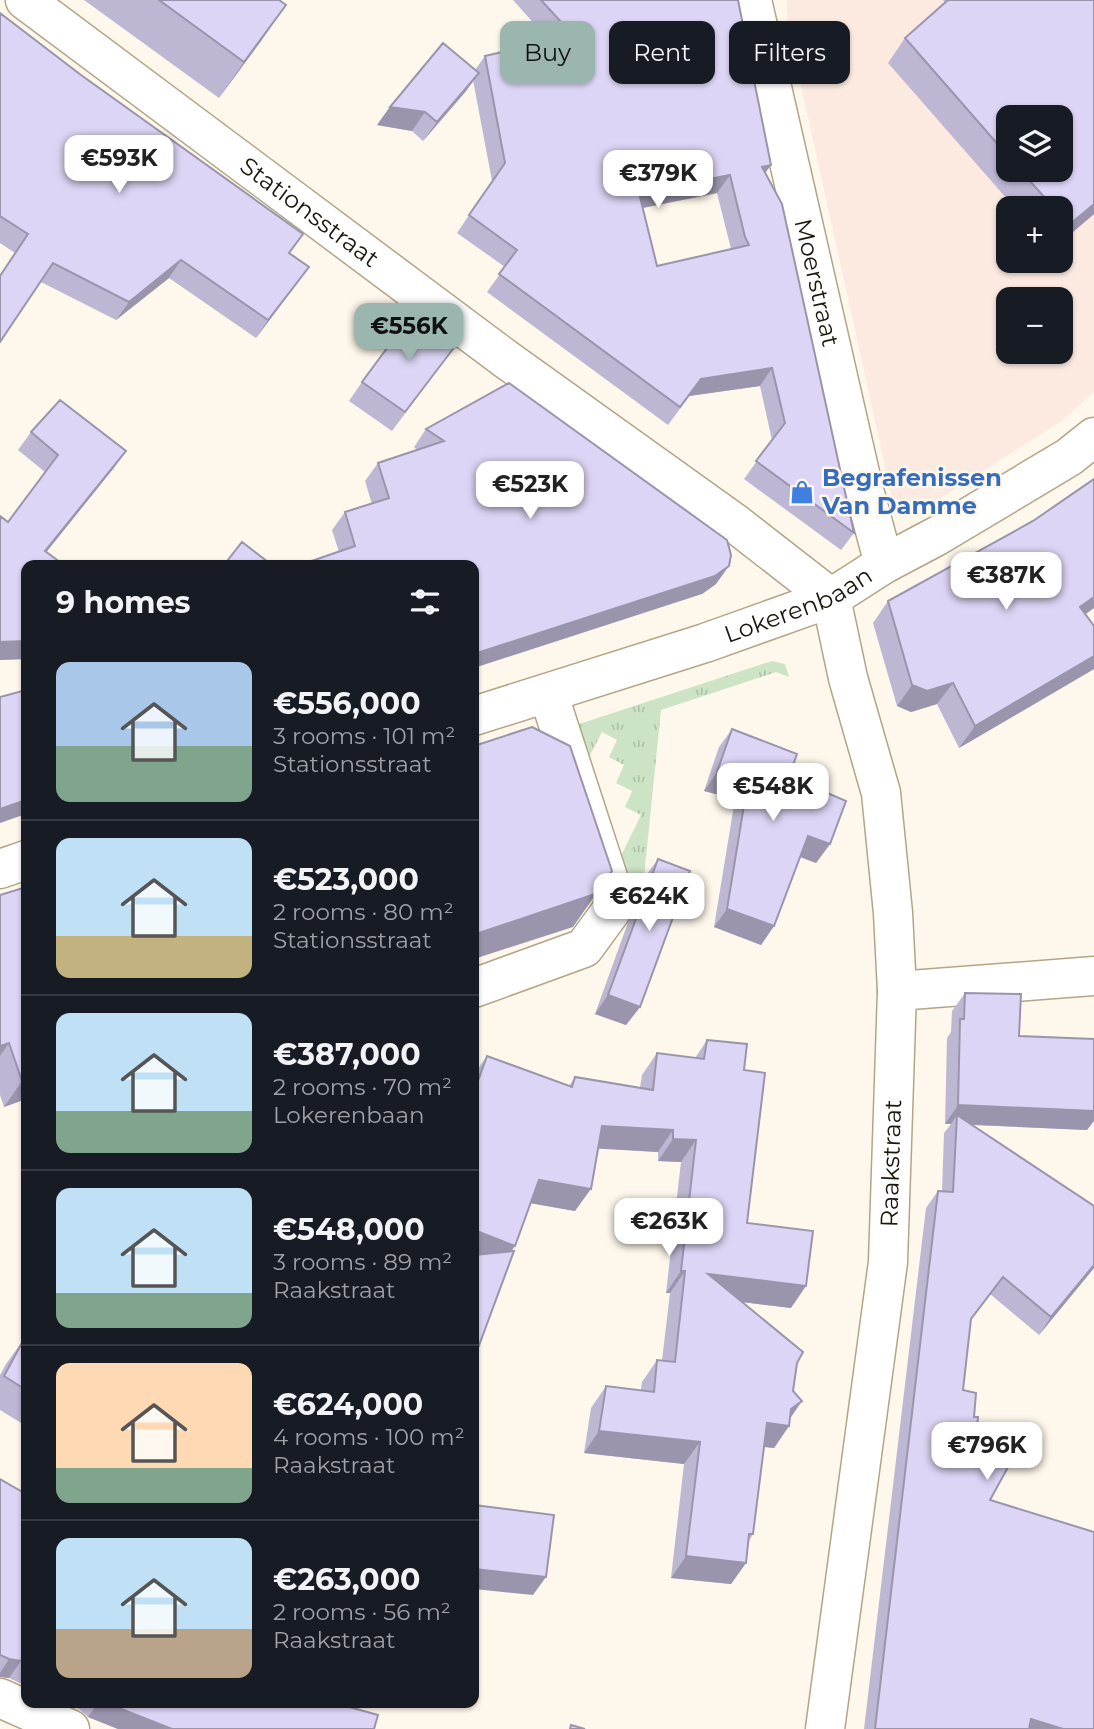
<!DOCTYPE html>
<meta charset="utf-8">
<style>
:root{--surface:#171b24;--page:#20242c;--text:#f1f3f6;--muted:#9ea1a6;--line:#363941;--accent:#9bb6ae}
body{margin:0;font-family:Montserrat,sans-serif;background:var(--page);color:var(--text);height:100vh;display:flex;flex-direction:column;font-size:26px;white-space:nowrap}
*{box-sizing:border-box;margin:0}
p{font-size:23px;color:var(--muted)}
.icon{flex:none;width:38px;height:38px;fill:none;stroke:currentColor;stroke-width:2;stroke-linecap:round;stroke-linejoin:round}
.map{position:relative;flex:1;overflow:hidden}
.panel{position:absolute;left:21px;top:560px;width:458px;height:1148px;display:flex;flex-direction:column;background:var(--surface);border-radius:14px;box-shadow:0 2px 5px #0004}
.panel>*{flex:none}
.banner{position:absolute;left:500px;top:21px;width:488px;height:63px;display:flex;gap:14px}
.tools{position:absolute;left:996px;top:105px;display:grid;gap:14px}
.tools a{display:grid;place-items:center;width:77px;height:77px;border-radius:14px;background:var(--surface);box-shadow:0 2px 5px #0004;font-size:35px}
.price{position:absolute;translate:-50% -60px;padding:0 16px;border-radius:14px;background:#fff;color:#222;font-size:23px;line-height:46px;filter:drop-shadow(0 2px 4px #0008)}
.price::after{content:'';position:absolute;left:50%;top:42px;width:21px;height:16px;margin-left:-10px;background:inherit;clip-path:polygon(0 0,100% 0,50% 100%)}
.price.current{background:var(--accent);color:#111}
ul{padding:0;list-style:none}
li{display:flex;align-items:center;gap:21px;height:175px;padding:0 35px}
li+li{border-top:2px solid var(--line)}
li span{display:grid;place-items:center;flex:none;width:196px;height:140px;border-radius:14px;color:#555}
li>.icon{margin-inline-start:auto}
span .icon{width:84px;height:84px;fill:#fffc;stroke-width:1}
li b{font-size:30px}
h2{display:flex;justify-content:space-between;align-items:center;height:84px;padding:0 35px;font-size:30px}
.chip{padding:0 24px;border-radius:14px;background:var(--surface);box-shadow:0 2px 5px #0004;font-size:24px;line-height:63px}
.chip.current{background:var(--accent);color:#111}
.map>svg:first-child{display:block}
</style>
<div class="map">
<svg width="1094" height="1729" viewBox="0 0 1094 1729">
<defs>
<pattern id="grass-tufts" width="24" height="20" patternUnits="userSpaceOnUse" patternTransform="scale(1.75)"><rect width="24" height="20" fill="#cde3c6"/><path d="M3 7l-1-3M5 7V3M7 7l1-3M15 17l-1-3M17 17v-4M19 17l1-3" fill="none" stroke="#afc2a9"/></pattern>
</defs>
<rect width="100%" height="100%" fill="#fef7eb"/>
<!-- commercial -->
<path fill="#fceae0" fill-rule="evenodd" d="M786 0H1094V392L1060 422 920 511 892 498 789 31ZM1008 117H1060V170H1008ZM1008 208H1060V261H1008ZM1008 299H1060V352H1008Z"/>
<!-- grass -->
<path fill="url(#grass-tufts)" d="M772 661 785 664 789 677 776 672 661 710 644 877 633 908 618 862 641 815 625 807 632 791 616 783 624 765 609 757 617 740 602 732 589 757 573 726Z"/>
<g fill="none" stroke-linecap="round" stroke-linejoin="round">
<!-- minor casing -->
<g stroke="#b3a587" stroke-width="41">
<g id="minor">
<path id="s1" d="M25 0 507 360 736 524 831 598"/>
<path id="s2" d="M752 0 863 486 884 564"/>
<path id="s3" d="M474 716 705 643 831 598 884 564 937 536 1069 457 1094 437"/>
<path d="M0 869 26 860"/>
<path d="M474 988 584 948 611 911 615 899 548 693"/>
<path d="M897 991 1094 976"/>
<path d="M0 1698 70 1729"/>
<path id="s4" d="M825 1729 888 1262 897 991 893 913 881 793 848 678 831 598"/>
</g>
</g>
<!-- minor -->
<use href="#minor" stroke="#fff" stroke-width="38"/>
</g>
<!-- wall -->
<path fill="#bdb7d3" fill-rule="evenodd" d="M84 0H279L261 41 219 98Z
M513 0H738L765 173 854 533 841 550 744 479 772 440 760 386 689 396 668 425 487 292 505 267 457 233 492 181 473 80 466 91 423 141 412 131 377 125 390 107 475 70 485 56 503 52 515 33 538 28ZM717 193 731 249 657 266 643 208Z
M943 0H1094V214L1060 243V208H1015L888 63 905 38 945 3ZM1008 117 1060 170H1008Z
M0 13 290 253 309 267 256 338 169 278 116 320 41 282 0 342V275L15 253 0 243Z
M456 345 392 431 349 401 362 382Z
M426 429 716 584 702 594 339 552 332 530 345 512 372 504 365 481 378 463 417 450 414 447Z
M31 432 113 469 26 565V659L0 660V516L8 522 45 472 18 450Z
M1094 479V608L1085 614 1094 669 959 748 937 704 911 712 897 706 873 623 888 601 1033 521Z
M732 729 793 765 818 789 830 844 816 863 800 857 774 926 761 945 714 927 735 799 704 791 719 747Z
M658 859 640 1007 626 1025 595 1014 644 878Z
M0 895 26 1099 4 1107 0 1095Z
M965 993 1019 1036 1087 1130 971 1125 1094 1268 1039 1335 990 1294 971 1320 963 1390 974 1417 976 1437 990 1500 1094 1729H864L926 1208 938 1191H942L944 1133 951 1124H945L947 1038 951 1032 952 1011Z
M707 1040 744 1070 747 1223 791 1308 742 1302 797 1363 789 1426 774 1448 764 1447 753 1534 749 1541 746 1563 731 1584 671 1578 684 1464 584 1453 591 1408 606 1386 641 1390 642 1382 657 1360H662L670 1293H666L681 1162 658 1161V1152L598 1148 575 1211 530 1203 511 1251 474 1359V1074L487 1056 569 1086 575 1077 640 1088 642 1075 657 1053 695 1058Z
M24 1339 26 1340V1426L0 1410V1375L6 1364Z
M0 1479 26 1494V1686L9 1678 0 1677Z
M65 1703H335L374 1729H118L88 1717 79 1709Z"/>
<!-- shaded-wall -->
<path fill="#9a95ac" d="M286 5 261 41 219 98 244 62Z
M479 73 466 91 423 141 437 122Z
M390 107 425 112 412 131 377 125Z
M771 165 758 183 762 167Z
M730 175 717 193 627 211 639 193Z
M1094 204V214L1060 243V238L1069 225Z
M181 260 169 278 116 320 129 302Z
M309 267 296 285 256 338 268 320Z
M772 368 760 386 689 396 668 425 701 379Z
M126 451 113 469 36 565 45 551Z
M729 566 716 584 702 594 474 668V654Z
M1094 597V608L1065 629 1080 607Z
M26 641V659L0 660V642Z
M1094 656V669L959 748 975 726Z
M953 683 937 704 911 712 897 706 912 685Z
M717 772 748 781 735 799 704 791Z
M26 800V814L0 823V809Z
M808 836 830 844 816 863 795 855Z
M612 871 573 927 474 959V937L476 934Z
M727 909 774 926 761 945 714 927Z
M608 995 640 1007 626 1025 595 1014Z
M9 1043 0 1056V1046Z
M26 1080V1099L4 1107 22 1081Z
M958 1105 1094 1111V1121L1087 1130 956 1124 957 1115 951 1124H945Z
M602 1126 673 1130 658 1152 587 1148Z
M673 1139 696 1140 681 1162 658 1161Z
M539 1180 591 1189 575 1211 524 1202Z
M474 1230 515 1246 499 1268 474 1258Z
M1094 1265V1268L1039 1335 1051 1317Z
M681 1271H685L670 1293H666Z
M708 1274 806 1286 791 1308 693 1296Z
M802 1401 787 1423 789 1426 774 1448 751 1445 767 1423 791 1409Z
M599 1431 700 1442 684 1464 584 1453Z
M686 1556 746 1563 731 1584 671 1578Z
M474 1569 546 1577 533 1595 474 1589Z
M9 1659 21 1661 9 1678 0 1677V1673Z
M98 1703H106L172 1729H118L88 1717Z
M1031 1719 1063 1729H1024Z"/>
<!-- building -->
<path fill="#dcd5f5" stroke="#9a95ac" stroke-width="2" fill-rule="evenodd" d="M159 0H279L286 5 244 62Z
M541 0H738L771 165 762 167 782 204 854 533 756 461 785 423 772 368 701 379 680 407 499 274 517 250 469 215 505 163 485 56 519 48 515 33 562 23ZM730 175 745 237 749 245 657 266 639 193Z
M948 0H1094V204L1069 225 1060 216V208H1054L1020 170H1060V117H1008V156L905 38Z
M0 13 81 75 303 234 289 253 309 267 268 320 181 260 129 302 53 263 0 342V276L28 234 0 216Z
M443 43 479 73 437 122 425 112 390 107Z
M413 313 456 345 405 412 362 382Z
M509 383 727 540 731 555 729 566 715 576 474 654V565H300L355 546 345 512 389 498 378 463 444 441 426 429Z
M60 400 126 451 45 551 64 565H26V641L0 642V516L8 522 58 455 31 432Z
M1094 479V597L1080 607 1094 626V656L975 726 953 683 927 691 912 685 888 601 1033 521Z
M242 542 272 565H224Z
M26 690V800L0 809V697Z
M532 727 570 746 612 871 595 894 476 934 474 932V746Z
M732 729 797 754 793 765 823 777 818 789 846 801 830 844 808 836 774 926 727 909 748 781 717 772Z
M658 859 690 871 640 1007 608 995Z
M26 887V1080L22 1081 9 1043 0 1046V895Z
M965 993 1021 994 1019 1036 1094 1039V1111L958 1105 960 1019H964Z
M707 1040 747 1044 744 1070 765 1073 747 1223 813 1231 806 1286 708 1274 803 1352 797 1363 793 1391 802 1401 791 1409 789 1426 767 1423 753 1534H749L746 1563 686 1556 700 1442 599 1431 606 1386 654 1392 657 1360 675 1362 685 1271H681L696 1140 673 1139V1130L602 1126 591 1189 539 1180 515 1246 474 1230V1092L487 1056 572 1087 575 1077 653 1090 657 1053 704 1059Z
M957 1115 1094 1206V1265L1051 1317 1003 1277 971 1319 963 1390 976 1393 974 1417H978L976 1437 1013 1458 990 1500 1094 1532V1729H1063L1031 1719 1029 1729H875L938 1191 953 1192Z
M514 1251 474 1359V1255Z
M24 1339 26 1340V1390L4 1376Z
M0 1479 26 1494V1664L21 1661 9 1659 0 1655Z
M474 1505 554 1515 546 1577 474 1569Z
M106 1703H335L378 1715 374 1729H172Z
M571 1725 585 1729H570Z"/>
<!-- icons -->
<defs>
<g id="shop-bare" transform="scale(1.89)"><path d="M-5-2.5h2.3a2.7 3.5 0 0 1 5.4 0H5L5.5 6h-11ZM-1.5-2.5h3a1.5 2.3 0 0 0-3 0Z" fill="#3f7fe0" stroke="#fef7eb" stroke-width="2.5" paint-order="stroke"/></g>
</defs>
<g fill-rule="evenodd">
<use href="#shop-bare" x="802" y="492"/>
</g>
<g text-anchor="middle" stroke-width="5" stroke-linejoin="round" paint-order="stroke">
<!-- street labels -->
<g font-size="24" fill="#1c160b" stroke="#fef7eb">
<text dy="8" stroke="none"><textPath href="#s1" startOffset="355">Stationsstraat</textPath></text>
<text dy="8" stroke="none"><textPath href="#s2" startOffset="290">Moerstraat</textPath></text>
<text dy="8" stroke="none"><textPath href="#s3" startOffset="343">Lokerenbaan</textPath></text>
<text dy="8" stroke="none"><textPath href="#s4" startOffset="570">Raakstraat</textPath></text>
</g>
<!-- shop labels -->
<g font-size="24" font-weight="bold" fill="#366cbe" stroke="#fef7eb" text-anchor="start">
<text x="822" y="486">Begrafenissen<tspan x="822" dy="28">Van Damme</tspan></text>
</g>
</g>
</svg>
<div class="tools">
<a><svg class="icon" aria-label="layers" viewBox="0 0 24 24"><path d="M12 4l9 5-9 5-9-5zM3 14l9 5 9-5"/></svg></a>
<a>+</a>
<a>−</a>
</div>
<b class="price" style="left:119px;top:195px">€593K</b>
<b class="price" style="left:658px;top:210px">€379K</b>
<b class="price current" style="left:409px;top:363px">€556K</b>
<b class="price" style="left:530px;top:521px">€523K</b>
<b class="price" style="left:1006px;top:612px">€387K</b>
<b class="price" style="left:773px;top:823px">€548K</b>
<b class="price" style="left:649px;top:933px">€624K</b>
<b class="price" style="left:669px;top:1258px">€263K</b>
<b class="price" style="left:987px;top:1482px">€796K</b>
<div class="banner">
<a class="chip current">Buy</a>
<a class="chip">Rent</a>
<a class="chip">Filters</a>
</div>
<section class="panel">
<h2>9 homes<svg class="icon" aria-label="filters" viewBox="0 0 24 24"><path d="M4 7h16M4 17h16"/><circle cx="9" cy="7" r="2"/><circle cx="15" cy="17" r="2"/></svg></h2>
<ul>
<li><span style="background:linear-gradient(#a9c7e8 60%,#7fa58c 0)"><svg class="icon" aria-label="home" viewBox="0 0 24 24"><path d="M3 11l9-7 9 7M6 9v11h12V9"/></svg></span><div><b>€556,000</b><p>3 rooms · 101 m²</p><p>Stationsstraat</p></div></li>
<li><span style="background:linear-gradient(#bfe0f5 70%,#c2b280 0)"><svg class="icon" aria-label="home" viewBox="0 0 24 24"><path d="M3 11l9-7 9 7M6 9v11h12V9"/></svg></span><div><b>€523,000</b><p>2 rooms · 80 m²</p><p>Stationsstraat</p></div></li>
<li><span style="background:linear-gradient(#bfe0f5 70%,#7fa58c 0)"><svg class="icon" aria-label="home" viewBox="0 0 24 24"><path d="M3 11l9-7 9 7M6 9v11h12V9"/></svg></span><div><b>€387,000</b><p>2 rooms · 70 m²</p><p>Lokerenbaan</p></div></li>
<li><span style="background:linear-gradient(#bfe0f5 75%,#7fa58c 0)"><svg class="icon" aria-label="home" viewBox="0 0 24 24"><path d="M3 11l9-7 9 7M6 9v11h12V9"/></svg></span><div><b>€548,000</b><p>3 rooms · 89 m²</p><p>Raakstraat</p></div></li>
<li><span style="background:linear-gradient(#ffd9b3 75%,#7fa58c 0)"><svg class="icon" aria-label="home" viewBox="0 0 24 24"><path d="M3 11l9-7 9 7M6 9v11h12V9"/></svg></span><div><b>€624,000</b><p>4 rooms · 100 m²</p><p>Raakstraat</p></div></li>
<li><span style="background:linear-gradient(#bfe0f5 65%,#b9a48a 0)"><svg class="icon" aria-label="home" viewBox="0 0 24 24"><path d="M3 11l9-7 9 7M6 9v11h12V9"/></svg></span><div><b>€263,000</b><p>2 rooms · 56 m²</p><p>Raakstraat</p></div></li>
</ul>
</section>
</div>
